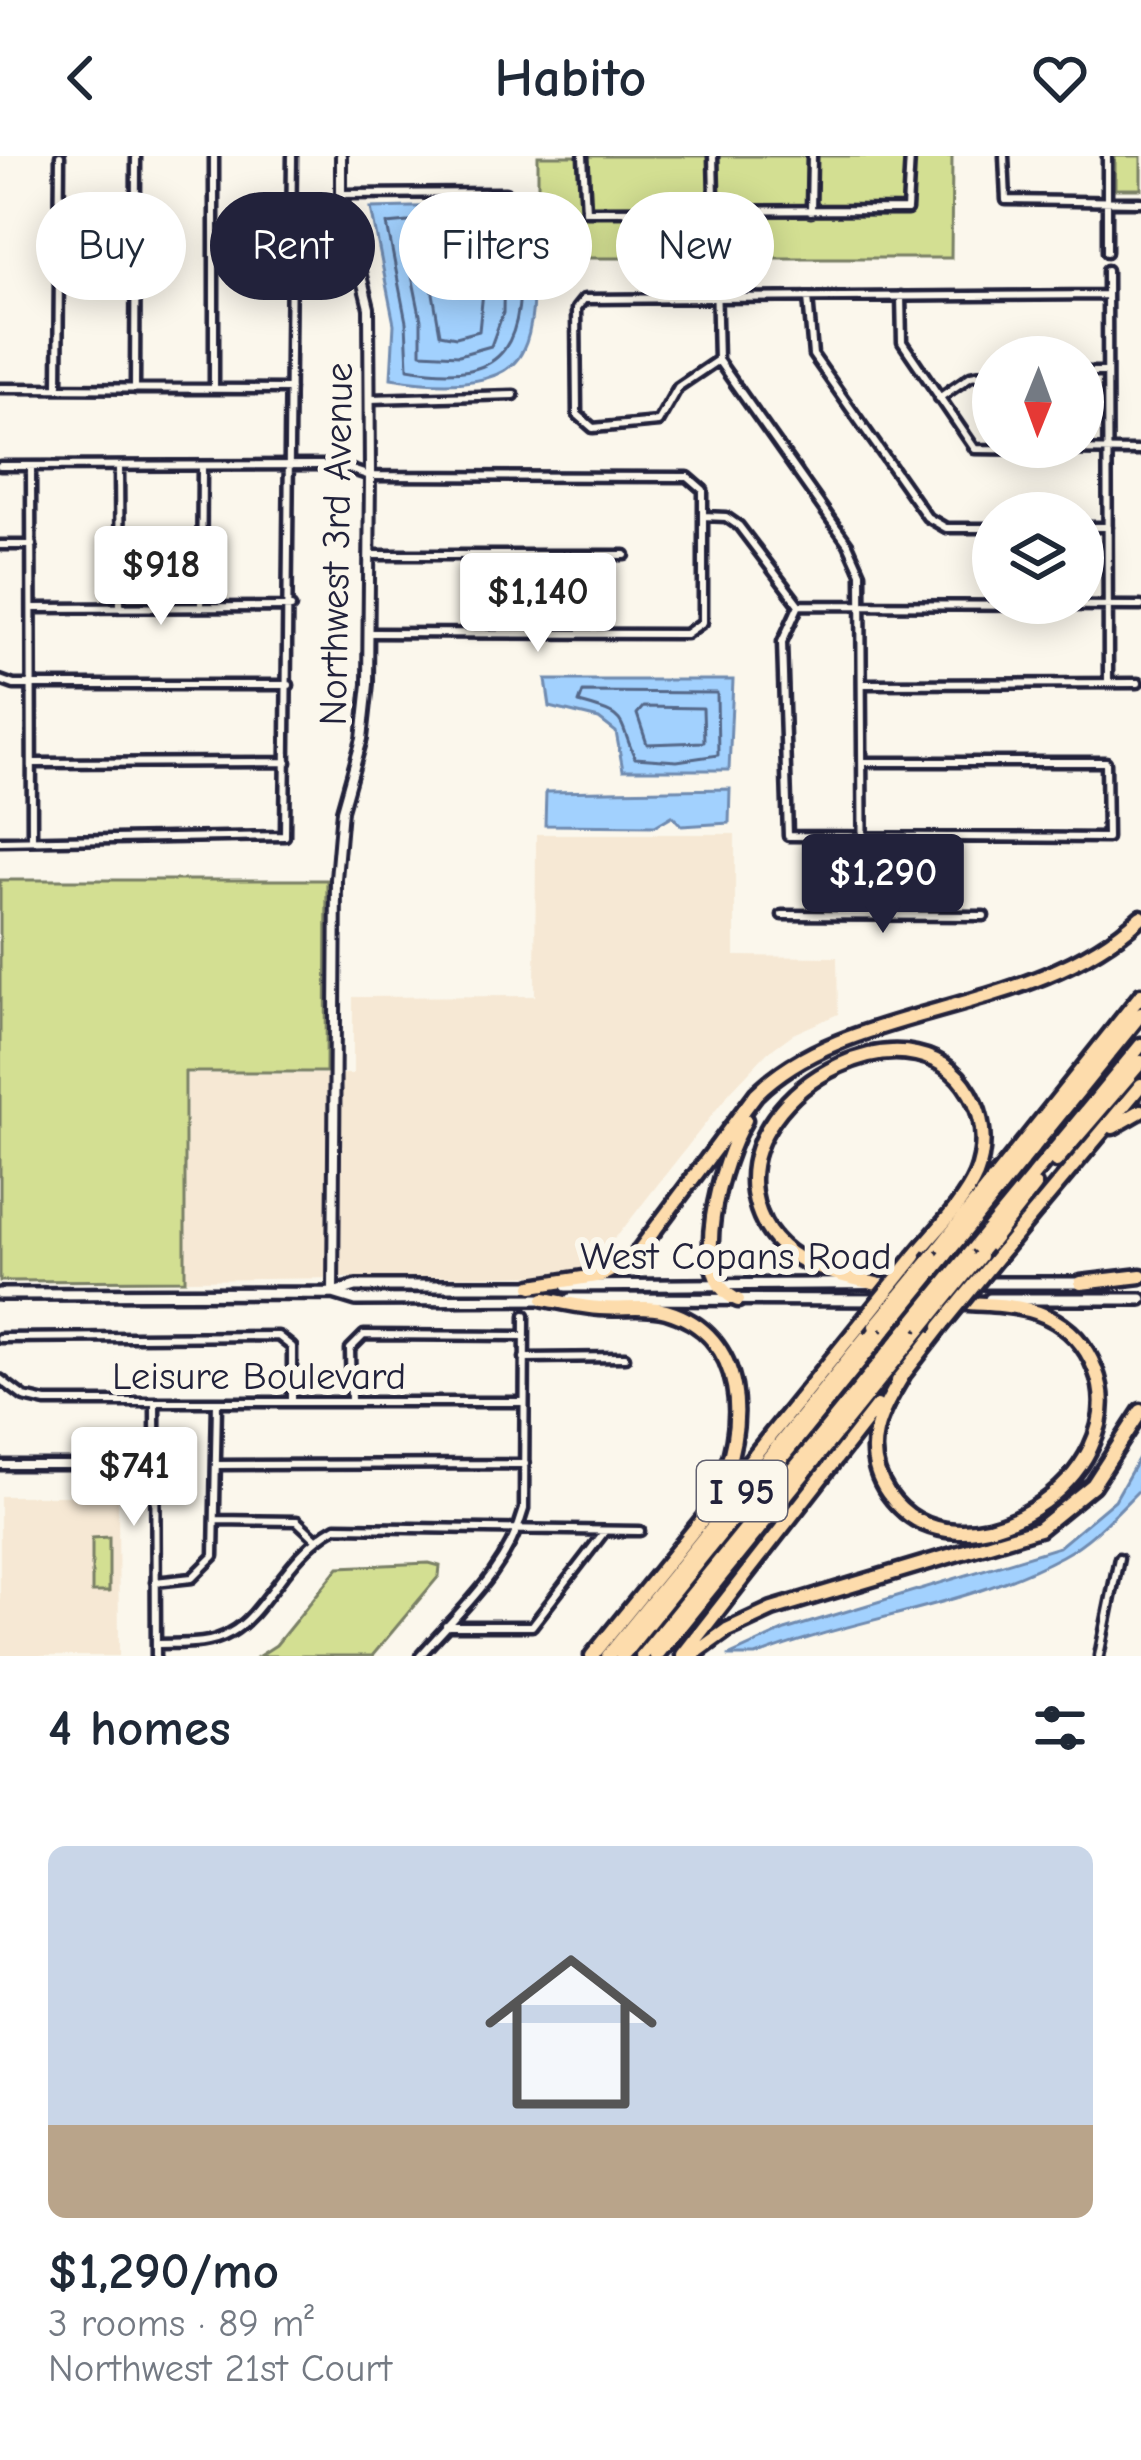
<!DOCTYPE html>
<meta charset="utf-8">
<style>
:root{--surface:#fff;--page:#f6f6f7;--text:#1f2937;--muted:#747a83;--accent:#22223b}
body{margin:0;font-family:"Comic Neue",sans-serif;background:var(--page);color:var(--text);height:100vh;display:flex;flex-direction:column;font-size:45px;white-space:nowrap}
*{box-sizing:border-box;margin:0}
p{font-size:39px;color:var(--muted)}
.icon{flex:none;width:66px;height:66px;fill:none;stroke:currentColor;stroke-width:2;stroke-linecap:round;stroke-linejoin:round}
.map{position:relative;height:1500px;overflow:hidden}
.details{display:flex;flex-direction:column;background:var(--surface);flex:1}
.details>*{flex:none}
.hud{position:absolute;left:36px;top:36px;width:1071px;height:108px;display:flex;gap:24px}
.needle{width:78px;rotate:181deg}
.controls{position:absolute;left:972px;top:180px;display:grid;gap:24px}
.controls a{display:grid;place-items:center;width:132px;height:132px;border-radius:50%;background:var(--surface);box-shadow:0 6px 30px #0003;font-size:60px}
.price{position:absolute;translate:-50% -102px;padding:0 27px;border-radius:12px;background:#fff;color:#222;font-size:39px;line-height:78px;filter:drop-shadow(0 3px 6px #0008)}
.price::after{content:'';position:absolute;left:50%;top:72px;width:36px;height:27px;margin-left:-18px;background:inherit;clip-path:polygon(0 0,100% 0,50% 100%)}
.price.active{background:var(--accent);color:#fff}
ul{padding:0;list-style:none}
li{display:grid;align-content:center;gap:24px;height:636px;padding:0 48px}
li span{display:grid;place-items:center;height:372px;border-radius:18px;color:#555}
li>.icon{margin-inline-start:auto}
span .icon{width:216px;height:216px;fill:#fffc;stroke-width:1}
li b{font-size:51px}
h2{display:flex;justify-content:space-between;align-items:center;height:144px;padding:0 48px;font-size:51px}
.tag{padding:0 42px;border-radius:54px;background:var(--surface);box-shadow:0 6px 30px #0003;font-size:42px;line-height:108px}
.tag.active{background:var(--accent);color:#fff}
header{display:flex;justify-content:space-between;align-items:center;height:156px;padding:0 48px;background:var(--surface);font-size:54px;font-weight:600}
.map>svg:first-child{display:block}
</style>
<header><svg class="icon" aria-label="back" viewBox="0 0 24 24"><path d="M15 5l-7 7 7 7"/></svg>Habito<svg class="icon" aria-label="heart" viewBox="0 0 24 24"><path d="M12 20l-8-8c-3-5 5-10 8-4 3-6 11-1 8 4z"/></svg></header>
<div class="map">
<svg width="1141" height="1500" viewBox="0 0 1141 1500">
<rect width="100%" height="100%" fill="#fbf7ec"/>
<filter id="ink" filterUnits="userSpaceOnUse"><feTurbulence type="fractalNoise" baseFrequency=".00833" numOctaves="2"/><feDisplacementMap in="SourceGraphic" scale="24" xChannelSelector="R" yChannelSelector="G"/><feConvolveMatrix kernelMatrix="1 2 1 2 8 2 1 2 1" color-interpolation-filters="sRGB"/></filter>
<g filter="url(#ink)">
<!-- built -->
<path fill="#f6e8d4" d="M536 678H735V800L837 801 838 858 793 878 767 897 730 936 619 1078 575 1119 186 1124 187 918H353V841L535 840Z
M0 1340H118L119 1500H0Z"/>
<!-- green -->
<path fill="#d3df92" stroke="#7a8066" stroke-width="3" d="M538 0H952L951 102H538Z
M1115 0H1141V33H1115Z
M0 724H327L326 916H185V1124L0 1125Z
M109 1381V1436H92V1382Z
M429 1407 440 1410 439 1420 372 1500H259L276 1489 339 1411Z"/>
<!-- water -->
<path fill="#a2d1fe" stroke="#6f8bb0" stroke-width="3" d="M454 50 514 64 533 90C532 121 537 165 523 194 503 237 428 228 391 222L394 168 371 52Z
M546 524H733L729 614H623L616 576 599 563 550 551Z
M730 633 729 667 682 670 672 660 655 670 545 669 546 636Z
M1141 1298 1139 1334C1115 1358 1092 1384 1062 1400 968 1451 855 1461 756 1500H728L785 1474 1059 1391 1115 1344Z"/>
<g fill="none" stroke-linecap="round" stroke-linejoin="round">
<!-- shore -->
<path stroke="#556889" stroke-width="3" d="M453 62 506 74 520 93C523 182 513 231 408 212L406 166 387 68Z
M411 78C439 78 485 73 504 96L503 157 491 190 459 199 421 197V164L405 85Z
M433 96 486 106 479 175 456 181 440 178 427 102Z
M583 536 717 537 718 599 677 605 635 602C617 562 630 560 579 547Z
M643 551 703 552 704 586 647 588 637 558Z"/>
<!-- minor casing -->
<g stroke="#22223b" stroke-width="15">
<path id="minor" d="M583 0 586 55 907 54 910 0
M713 0 718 204 848 388 861 417 863 759
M1004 0 1006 44 1141 46
M341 38 505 37 518 43
M811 56 812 0
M1107 96V0
M1107 114 1108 527
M901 140 902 186 975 293 1141 295
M808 141 813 199 927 361 946 372H993
M718 204 678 231 658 266 593 272 577 258 576 153 584 143 1106 139
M1083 216H1107
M58 230 60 0
M0 232 290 233
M135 233 136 0
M214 233V0
M939 242 971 220 993 216
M370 243 514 239
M0 310 324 309
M31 310 32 684
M340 310 370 320 688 321 703 334V466L686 478 369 477
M119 311 120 451
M703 360 726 361 739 370 799 449 782 486 788 680 1107 682 1106 606H863
M1083 371H1108
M0 389H32
M369 399H625
M799 449 1141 450
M201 450 202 311
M32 452 291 451
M0 524 14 529H289
M862 528 1138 527
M33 607 287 606
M0 685 285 680 292 0
M782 759 984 760
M0 1182 278 1180 292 1191V1245
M524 1202 625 1201
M0 1223 24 1241 46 1246H524
M351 1246 350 1193 364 1179 524 1180
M155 1247 156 1500
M0 1309H154
M217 1309 525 1308
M217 1364 297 1365 315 1382
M155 1426 192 1422 214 1400 217 1247
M446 1470H532L605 1375
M156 1488C181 1487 208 1490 230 1477 266 1458 286 1398 336 1371L640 1375
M420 1500C461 1453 507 1415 524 1353L525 1159
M1099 1500 1119 1402"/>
</g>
<!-- tertiary casing -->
<g stroke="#22223b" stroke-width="16">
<path id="tertiary" d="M333 1137 336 723 342 654 362 583 368 528 370 320 369 152 341 38V0"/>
</g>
<!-- secondary casing -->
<g stroke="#22223b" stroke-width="18">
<path id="secondary" d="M974 1127H1083
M566 1130 945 1127
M333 1137 356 1130H537
M0 1138 333 1137 356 1144 548 1143
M570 1143 902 1144
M990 1143H1141"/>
</g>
<!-- motorway casing -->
<g stroke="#22223b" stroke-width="21">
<path id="motorway" d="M1113 971 1141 955
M1056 1005 1141 906
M945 1100 1141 858
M967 1100 1141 889
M980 1100 1035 1030
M998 1100 1141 929
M932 1101 1141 839
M1081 1127 1141 1120
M877 1128C821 1116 765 1102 754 1037 738 931 923 833 975 947 985 970 985 996 976 1019 963 1049 935 1075 915 1100
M532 1130 602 1119 632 1104 756 938C849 845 1029 864 1141 761
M544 1143C563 1146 582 1151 600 1152 622 1154 645 1149 666 1155 748 1179 749 1273 716 1337
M738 1144C685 1124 722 1002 745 964
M903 1219C880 1257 859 1294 888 1337 958 1437 1138 1320 1095 1213 1086 1189 1069 1171 1046 1160 1011 1144 959 1149 920 1144
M898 1225 940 1171
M683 1499 877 1250
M592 1500 858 1171
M608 1500 875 1170
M622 1500 888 1170
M642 1500 910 1170
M656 1500 923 1170
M691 1500 727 1474 772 1453 1039 1373 1093 1329 1141 1255"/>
</g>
<!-- minor -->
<use href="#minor" stroke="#fbf7ec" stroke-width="6"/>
<!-- tertiary -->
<use href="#tertiary" stroke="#fbf7ec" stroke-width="8"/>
<!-- secondary -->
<use href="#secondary" stroke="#fbf7ec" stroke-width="9"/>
<!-- motorway -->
<use href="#motorway" stroke="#fddcac" stroke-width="12"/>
<!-- motorway-bridge casing -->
<g stroke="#22223b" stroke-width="21" stroke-linecap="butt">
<path id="motorway-bridge" d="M875 1170 932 1101
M888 1170 945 1100
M910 1170 967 1100
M923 1170 980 1100
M858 1171 915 1100
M940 1171 998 1100"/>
</g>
<!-- motorway-bridge -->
<use href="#motorway-bridge" stroke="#fddcac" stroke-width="12"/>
</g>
</g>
<g text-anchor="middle" stroke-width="12" stroke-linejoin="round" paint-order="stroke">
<!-- shield labels -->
<rect fill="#fbf7ec" stroke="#636270" stroke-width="3" x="697" y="1305" width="90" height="60" rx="9"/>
<g font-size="36" font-weight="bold" fill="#22223b">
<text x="742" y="1348">I 95</text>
</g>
<!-- street labels -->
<g font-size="39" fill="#22223b" stroke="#fbf7ec">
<text transform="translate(335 388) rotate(-89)" y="14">Northwest 3rd Avenue</text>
<text x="736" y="1113">West Copans Road</text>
<text x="259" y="1233">Leisure Boulevard</text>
</g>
</g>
</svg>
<div class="controls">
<a><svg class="needle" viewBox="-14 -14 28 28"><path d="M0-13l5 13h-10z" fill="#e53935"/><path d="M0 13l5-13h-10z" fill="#747a83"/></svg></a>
<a><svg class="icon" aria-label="layers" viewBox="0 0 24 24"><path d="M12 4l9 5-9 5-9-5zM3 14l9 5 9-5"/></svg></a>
</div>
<b class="price" style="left:161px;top:472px">$918</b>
<b class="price" style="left:538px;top:499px">$1,140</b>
<b class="price active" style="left:883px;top:780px">$1,290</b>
<b class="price" style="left:134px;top:1373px">$741</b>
<div class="hud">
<a class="tag">Buy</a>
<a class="tag active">Rent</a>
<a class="tag">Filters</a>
<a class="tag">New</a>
</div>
</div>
<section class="details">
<h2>4 homes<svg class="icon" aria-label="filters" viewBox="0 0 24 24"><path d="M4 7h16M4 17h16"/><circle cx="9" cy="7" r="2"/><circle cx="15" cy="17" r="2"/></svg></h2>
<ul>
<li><span style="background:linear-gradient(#c9d6e8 75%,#b9a48a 0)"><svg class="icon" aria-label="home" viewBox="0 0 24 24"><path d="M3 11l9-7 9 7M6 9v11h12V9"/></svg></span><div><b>$1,290/mo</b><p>3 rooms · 89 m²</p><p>Northwest 21st Court</p></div></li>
</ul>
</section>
